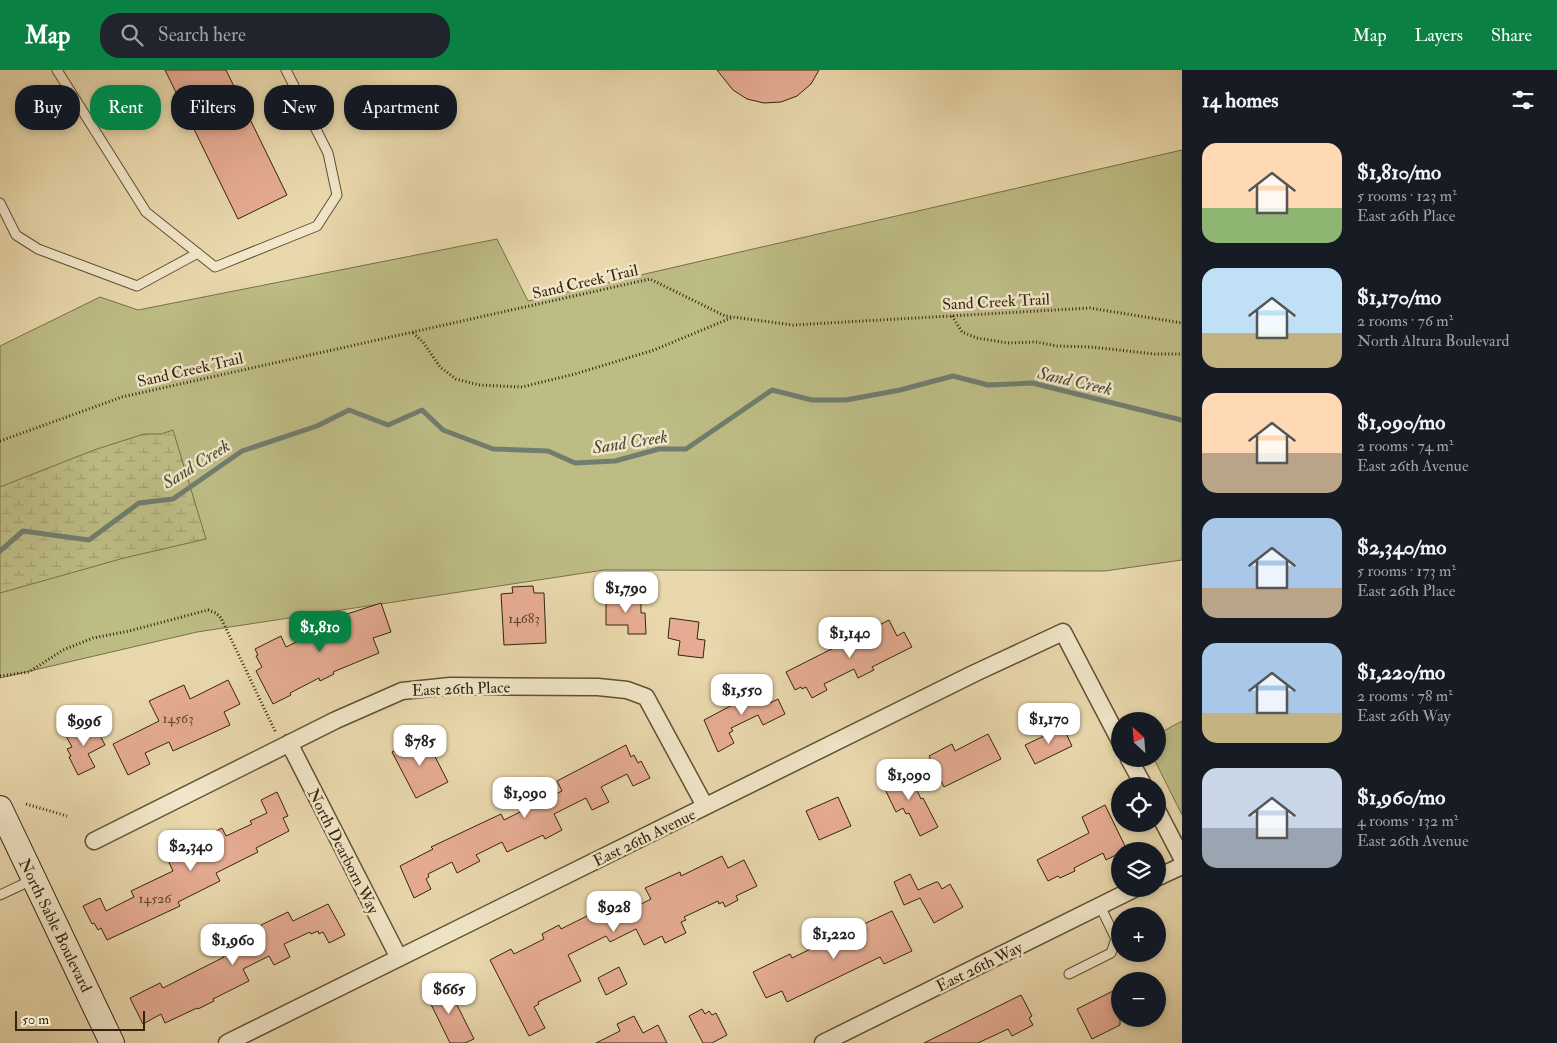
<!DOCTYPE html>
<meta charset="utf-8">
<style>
:root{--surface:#171b24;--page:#20242c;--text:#f1f3f6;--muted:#9ea1a6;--accent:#0b8043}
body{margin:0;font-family:"IM FELL Double Pica",serif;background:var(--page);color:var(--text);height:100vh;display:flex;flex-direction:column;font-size:19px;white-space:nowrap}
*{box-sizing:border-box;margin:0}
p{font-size:16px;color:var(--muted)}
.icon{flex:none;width:28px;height:28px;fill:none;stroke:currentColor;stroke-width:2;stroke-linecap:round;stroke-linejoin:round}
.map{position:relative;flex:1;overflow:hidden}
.drawer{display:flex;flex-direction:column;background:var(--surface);width:375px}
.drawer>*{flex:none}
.hud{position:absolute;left:15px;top:15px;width:475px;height:45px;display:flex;gap:10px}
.needle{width:32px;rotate:334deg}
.controls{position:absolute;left:1111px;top:642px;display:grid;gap:10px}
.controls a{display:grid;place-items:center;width:55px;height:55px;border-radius:50%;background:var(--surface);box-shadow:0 2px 8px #0003;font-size:25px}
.scale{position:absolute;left:15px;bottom:12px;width:130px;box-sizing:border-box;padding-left:5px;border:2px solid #34240d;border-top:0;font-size:14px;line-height:18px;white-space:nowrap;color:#34240d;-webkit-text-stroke:4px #f1e6c9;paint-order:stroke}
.price{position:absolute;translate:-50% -42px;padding:0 11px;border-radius:10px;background:#fff;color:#222;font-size:16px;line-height:32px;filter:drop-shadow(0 1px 2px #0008)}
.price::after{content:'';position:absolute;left:50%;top:30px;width:15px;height:11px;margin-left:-8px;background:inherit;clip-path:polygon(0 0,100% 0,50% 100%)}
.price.on{background:var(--accent);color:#fff}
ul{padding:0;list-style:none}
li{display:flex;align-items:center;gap:15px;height:125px;padding:0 20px}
li span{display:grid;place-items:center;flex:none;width:140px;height:100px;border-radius:15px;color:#555}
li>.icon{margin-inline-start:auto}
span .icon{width:60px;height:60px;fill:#fffc;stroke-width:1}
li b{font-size:21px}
h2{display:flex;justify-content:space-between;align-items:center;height:60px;padding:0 20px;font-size:21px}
.chip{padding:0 18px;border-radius:20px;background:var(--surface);box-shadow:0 2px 8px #0003;font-size:18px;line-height:45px}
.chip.on{background:var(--accent);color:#fff}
header{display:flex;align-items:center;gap:30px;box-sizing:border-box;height:70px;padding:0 25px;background:var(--accent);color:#fff}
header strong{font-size:24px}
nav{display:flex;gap:28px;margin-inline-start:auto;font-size:18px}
.search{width:350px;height:45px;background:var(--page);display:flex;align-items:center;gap:12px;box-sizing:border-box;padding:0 18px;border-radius:20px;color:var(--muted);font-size:19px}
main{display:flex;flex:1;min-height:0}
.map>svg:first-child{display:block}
</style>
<header>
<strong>Map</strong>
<div class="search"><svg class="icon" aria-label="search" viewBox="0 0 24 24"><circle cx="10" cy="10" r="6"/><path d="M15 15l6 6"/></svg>Search here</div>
<nav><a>Map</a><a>Layers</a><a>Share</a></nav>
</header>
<main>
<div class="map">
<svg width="1182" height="973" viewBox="0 0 1182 973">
<defs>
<pattern id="wetland-marsh" width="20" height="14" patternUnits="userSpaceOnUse" patternTransform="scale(1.25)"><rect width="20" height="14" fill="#bdbc85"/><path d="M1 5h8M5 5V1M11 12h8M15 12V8" fill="none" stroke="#a3a172"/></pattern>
</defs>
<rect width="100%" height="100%" fill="#e9d8ac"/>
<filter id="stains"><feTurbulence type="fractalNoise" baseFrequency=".004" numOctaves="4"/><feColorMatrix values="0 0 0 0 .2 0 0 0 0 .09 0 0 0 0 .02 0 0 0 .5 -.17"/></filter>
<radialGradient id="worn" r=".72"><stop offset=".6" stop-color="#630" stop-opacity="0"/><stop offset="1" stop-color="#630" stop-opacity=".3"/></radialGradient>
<!-- grass -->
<path fill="#bdbc85" stroke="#787049" d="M1182 80V490L1105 501 604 500 197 562 0 608V276L100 227 138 240 497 169 528 231Z
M1182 651V745L1154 689H1158V664Z"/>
<!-- wetland -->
<path fill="url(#wetland-marsh)" stroke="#787049" d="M173 360 206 469 124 488 0 523V417L94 380 144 364H161Z"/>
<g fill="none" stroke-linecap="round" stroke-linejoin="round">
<!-- stream -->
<path stroke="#717d6f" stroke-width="5" d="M0 481 23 461 89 470 139 433 173 429 242 381 317 356 349 340 388 355 422 340 443 360 493 379 548 381 575 393 615 391 659 379H686L772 320 812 330H846L900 320 953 306 988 315 1032 313 1182 350"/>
</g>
<!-- building -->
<path fill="#e6ac93" stroke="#34240d" d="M165 0H226L287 125 238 149Z
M717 0H819L811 14 797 26 781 32 764 33 747 29 733 20Z
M533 516 534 523H544L546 573 504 575 501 524 513 523 512 517Z
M641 526V543H645L646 564H628V555H606V527Z
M381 533 391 562 373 568 379 583 333 602 334 604 320 611 319 608 290 623 291 625 273 634 256 601 262 597 256 586 258 585 255 579 281 566 286 577 317 562 320 568 348 555 344 545Z
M670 548 699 552 697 569 705 570 703 588 678 585 680 571 668 568Z
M889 550 897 566 904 562 912 577 872 597 874 600 858 608 854 599 824 614 827 620 812 628 806 617 802 619 801 617 795 620 786 602Z
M228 610 240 634 224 642 230 655 173 681 169 672 145 683 150 694 128 705 113 674 159 651 149 631 184 615 190 629Z
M762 617 770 633 778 629 785 644 763 655 758 645 731 658 733 661 729 663 734 673 718 682 704 650 738 632 737 629Z
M93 652 105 675 88 684 95 697 78 705 69 687 71 686 67 679 72 677 66 666Z
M1063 657 1072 676 1035 694 1025 675Z
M988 664 1001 689 944 717 929 686 952 674 955 681Z
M424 665 448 712 416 728 392 682Z
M626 675 631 687 634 685 638 693 641 691 650 708 633 716 627 704 601 717 609 732 592 740 586 728 554 744 562 760 545 769 543 765 507 782 502 772 476 785 480 791 457 803 452 792 428 804 429 807 426 809 431 819 414 828 400 796 433 779 431 777 501 744 504 750 562 721 557 711Z
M906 697 921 729 923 728 938 757 920 766 909 743 906 744 903 738 896 742 881 711Z
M277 722 288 746 283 748 289 761 256 778 258 782 216 803 220 811 178 832 180 836 107 870 101 858 98 860 94 853 92 854 83 836 100 828 106 841 134 827 131 821 173 801 167 788 207 768 206 766 222 758 226 766 252 754 250 751 267 743 261 730Z
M838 727 851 756 819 770 806 741Z
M1105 735 1127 780 1120 781V783L1106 790 1103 783 1074 798 1075 801 1060 808 1058 806 1048 811 1037 790 1089 763 1082 747Z
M722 786 728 798 744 790 757 816 736 826 738 830 725 837 723 832 719 834 718 831 684 847 686 850 681 852 686 863 665 873 662 866 644 875 636 859 610 872 606 866 568 885 581 911 538 932 539 934 534 937 545 958 529 966 490 890 511 879 514 884 544 869 542 864 559 855 561 859 615 832 621 844 651 829 645 818 680 802 681 806Z
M910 804 918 820 936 812H938L942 819 950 814 963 837 934 853 920 828 904 835 894 812Z
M328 834 345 865 329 873 323 862 319 864 318 861 311 864 310 862 284 874 290 887 274 895 269 886 243 899 249 911 213 929 214 931 198 939 197 938 165 953 161 944 143 954 130 928 160 913 163 918 224 887 221 880 263 860 261 855 288 842 293 851Z
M892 841 912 881 884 894 880 887 787 932 782 921 766 928 753 902 790 884 792 888 827 871 831 878 867 860 864 854Z
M619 897 627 914 606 925 598 908Z
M446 913 474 969 465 973H450L425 922Z
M1113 921 1120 936V955L1092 969 1077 939Z
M1021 925 1032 946 1029 948 1033 955 1012 966 1008 959 978 973H924Z
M702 939 705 944 709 941 712 945 716 943 727 965 712 973H703L689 946Z
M634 946 643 963 658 955 667 973H596L620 961 617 954Z"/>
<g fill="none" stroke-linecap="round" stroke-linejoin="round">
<!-- lane casing -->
<g stroke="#615135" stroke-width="11">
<path id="lane" d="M57 0 146 142 215 197 317 156 337 125 328 83 286 0
M0 133 16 165 38 179 137 216 198 183
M0 825 34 809
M1069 904 1111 883 1116 869 1100 836"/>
</g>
<!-- street casing -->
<g stroke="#615135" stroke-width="19">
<path id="street" d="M289 673 399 888
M1129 689 1144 716
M1158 742 1182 788
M94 771 336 650 402 621 450 616 598 617 627 620 646 627 705 736
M1158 807 1182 796
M227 973 975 603 1063 562 1120 671
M823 973 1134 819"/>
</g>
<!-- secondary casing -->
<g stroke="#34240d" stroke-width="26">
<path id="secondary" d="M0 738 112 973"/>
</g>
<!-- path -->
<path stroke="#34240d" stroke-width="3" stroke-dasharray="1 2.5" stroke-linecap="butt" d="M952 246 962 262 977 268 1008 273 1036 272 1057 276 1091 277 1155 284H1182
M413 263 423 272 440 297 456 309 479 315 522 317 575 304 654 280 731 248
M0 371 122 327 650 209 725 246 793 255 1090 238 1182 253
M0 606 29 602 63 580 93 568 129 561 208 540 216 543 221 548 276 663
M26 734 67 746"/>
<!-- lane -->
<use href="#lane" stroke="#f1e6c9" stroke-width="9"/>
<!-- street -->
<use href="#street" stroke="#f1e6c9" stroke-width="16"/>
<!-- secondary -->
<use href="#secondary" stroke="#f1e6c9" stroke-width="24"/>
</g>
<g text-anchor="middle" stroke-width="5" stroke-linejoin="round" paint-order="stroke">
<!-- number labels -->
<g font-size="14" fill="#60462e">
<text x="524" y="553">14683</text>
<text x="178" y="653">14563</text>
<text x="155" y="833">14526</text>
</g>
<!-- street labels -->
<g font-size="16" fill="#34240d" stroke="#f1e6c9">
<text transform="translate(585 211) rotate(-13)" y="6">Sand Creek Trail</text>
<text transform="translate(996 231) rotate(-3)" y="6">Sand Creek Trail</text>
<text transform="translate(190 299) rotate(-13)" y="6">Sand Creek Trail</text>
<text transform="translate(461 618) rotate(-2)" y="6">East 26th Place</text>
<text transform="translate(644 767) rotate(-26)" y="6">East 26th Avenue</text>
<text transform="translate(344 781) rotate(63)" y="6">North Dearborn Way</text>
<text transform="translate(56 855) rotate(64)" y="6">North Sable Boulevard</text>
<text transform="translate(979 896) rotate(-26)" y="6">East 26th Way</text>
</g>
<!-- water labels -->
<g font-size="18" font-style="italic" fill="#4d4936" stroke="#f1e6c9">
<text transform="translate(1075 311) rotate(13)" y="6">Sand Creek</text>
<text transform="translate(630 372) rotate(-9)" y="6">Sand Creek</text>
<text transform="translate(196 394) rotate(-32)" y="6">Sand Creek</text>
</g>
</g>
<rect width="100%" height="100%" filter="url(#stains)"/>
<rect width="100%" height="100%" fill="url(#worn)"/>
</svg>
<div class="controls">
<a><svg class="needle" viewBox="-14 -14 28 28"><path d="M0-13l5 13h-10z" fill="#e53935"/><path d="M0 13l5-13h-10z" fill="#9ea1a6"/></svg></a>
<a><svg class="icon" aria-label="locate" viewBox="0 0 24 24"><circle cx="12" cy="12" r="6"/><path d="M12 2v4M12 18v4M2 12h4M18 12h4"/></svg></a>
<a><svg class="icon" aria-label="layers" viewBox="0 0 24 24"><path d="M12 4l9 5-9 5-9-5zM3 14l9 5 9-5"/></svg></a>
<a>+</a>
<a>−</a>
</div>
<div class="scale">50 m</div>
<b class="price" style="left:626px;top:544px">$1,790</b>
<b class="price on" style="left:320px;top:583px">$1,810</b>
<b class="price" style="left:850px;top:589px">$1,140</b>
<b class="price" style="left:742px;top:646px">$1,550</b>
<b class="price" style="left:1049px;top:675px">$1,170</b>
<b class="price" style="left:84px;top:677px">$996</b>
<b class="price" style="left:420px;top:697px">$785</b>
<b class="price" style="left:909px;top:731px">$1,090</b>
<b class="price" style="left:525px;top:749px">$1,090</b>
<b class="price" style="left:191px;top:802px">$2,340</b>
<b class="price" style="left:614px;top:863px">$928</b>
<b class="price" style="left:834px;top:890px">$1,220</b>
<b class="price" style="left:233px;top:896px">$1,960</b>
<b class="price" style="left:449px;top:945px">$665</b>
<div class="hud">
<a class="chip">Buy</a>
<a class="chip on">Rent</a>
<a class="chip">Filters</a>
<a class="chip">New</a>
<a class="chip">Apartment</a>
</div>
</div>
<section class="drawer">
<h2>14 homes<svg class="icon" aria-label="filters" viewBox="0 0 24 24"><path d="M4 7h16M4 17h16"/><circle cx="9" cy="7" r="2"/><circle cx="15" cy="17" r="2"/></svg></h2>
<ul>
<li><span style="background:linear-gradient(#ffd9b3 65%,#8fb573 0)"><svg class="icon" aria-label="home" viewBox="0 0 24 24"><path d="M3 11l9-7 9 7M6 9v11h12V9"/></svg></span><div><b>$1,810/mo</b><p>5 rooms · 123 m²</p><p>East 26th Place</p></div></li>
<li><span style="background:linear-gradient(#bfe0f5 65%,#c2b280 0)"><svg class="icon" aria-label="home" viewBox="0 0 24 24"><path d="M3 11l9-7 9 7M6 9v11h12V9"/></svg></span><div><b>$1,170/mo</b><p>2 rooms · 76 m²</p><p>North Altura Boulevard</p></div></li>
<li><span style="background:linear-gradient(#ffd9b3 60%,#b9a48a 0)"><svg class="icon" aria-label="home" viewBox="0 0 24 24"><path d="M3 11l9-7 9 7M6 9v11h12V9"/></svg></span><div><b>$1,090/mo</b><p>2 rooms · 74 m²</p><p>East 26th Avenue</p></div></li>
<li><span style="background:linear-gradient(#a9c7e8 70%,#b9a48a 0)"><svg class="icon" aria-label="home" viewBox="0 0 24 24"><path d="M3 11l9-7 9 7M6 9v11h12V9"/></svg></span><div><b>$2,340/mo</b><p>5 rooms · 173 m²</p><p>East 26th Place</p></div></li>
<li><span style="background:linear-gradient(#a9c7e8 70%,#c2b280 0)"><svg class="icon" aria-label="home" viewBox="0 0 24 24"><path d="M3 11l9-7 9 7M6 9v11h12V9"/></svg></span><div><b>$1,220/mo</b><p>2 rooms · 78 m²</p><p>East 26th Way</p></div></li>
<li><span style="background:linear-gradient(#c9d6e8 60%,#9aa5b1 0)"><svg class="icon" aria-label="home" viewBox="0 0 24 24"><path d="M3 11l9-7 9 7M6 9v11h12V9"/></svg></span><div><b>$1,960/mo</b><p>4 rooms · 132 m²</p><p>East 26th Avenue</p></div></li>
</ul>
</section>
</main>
